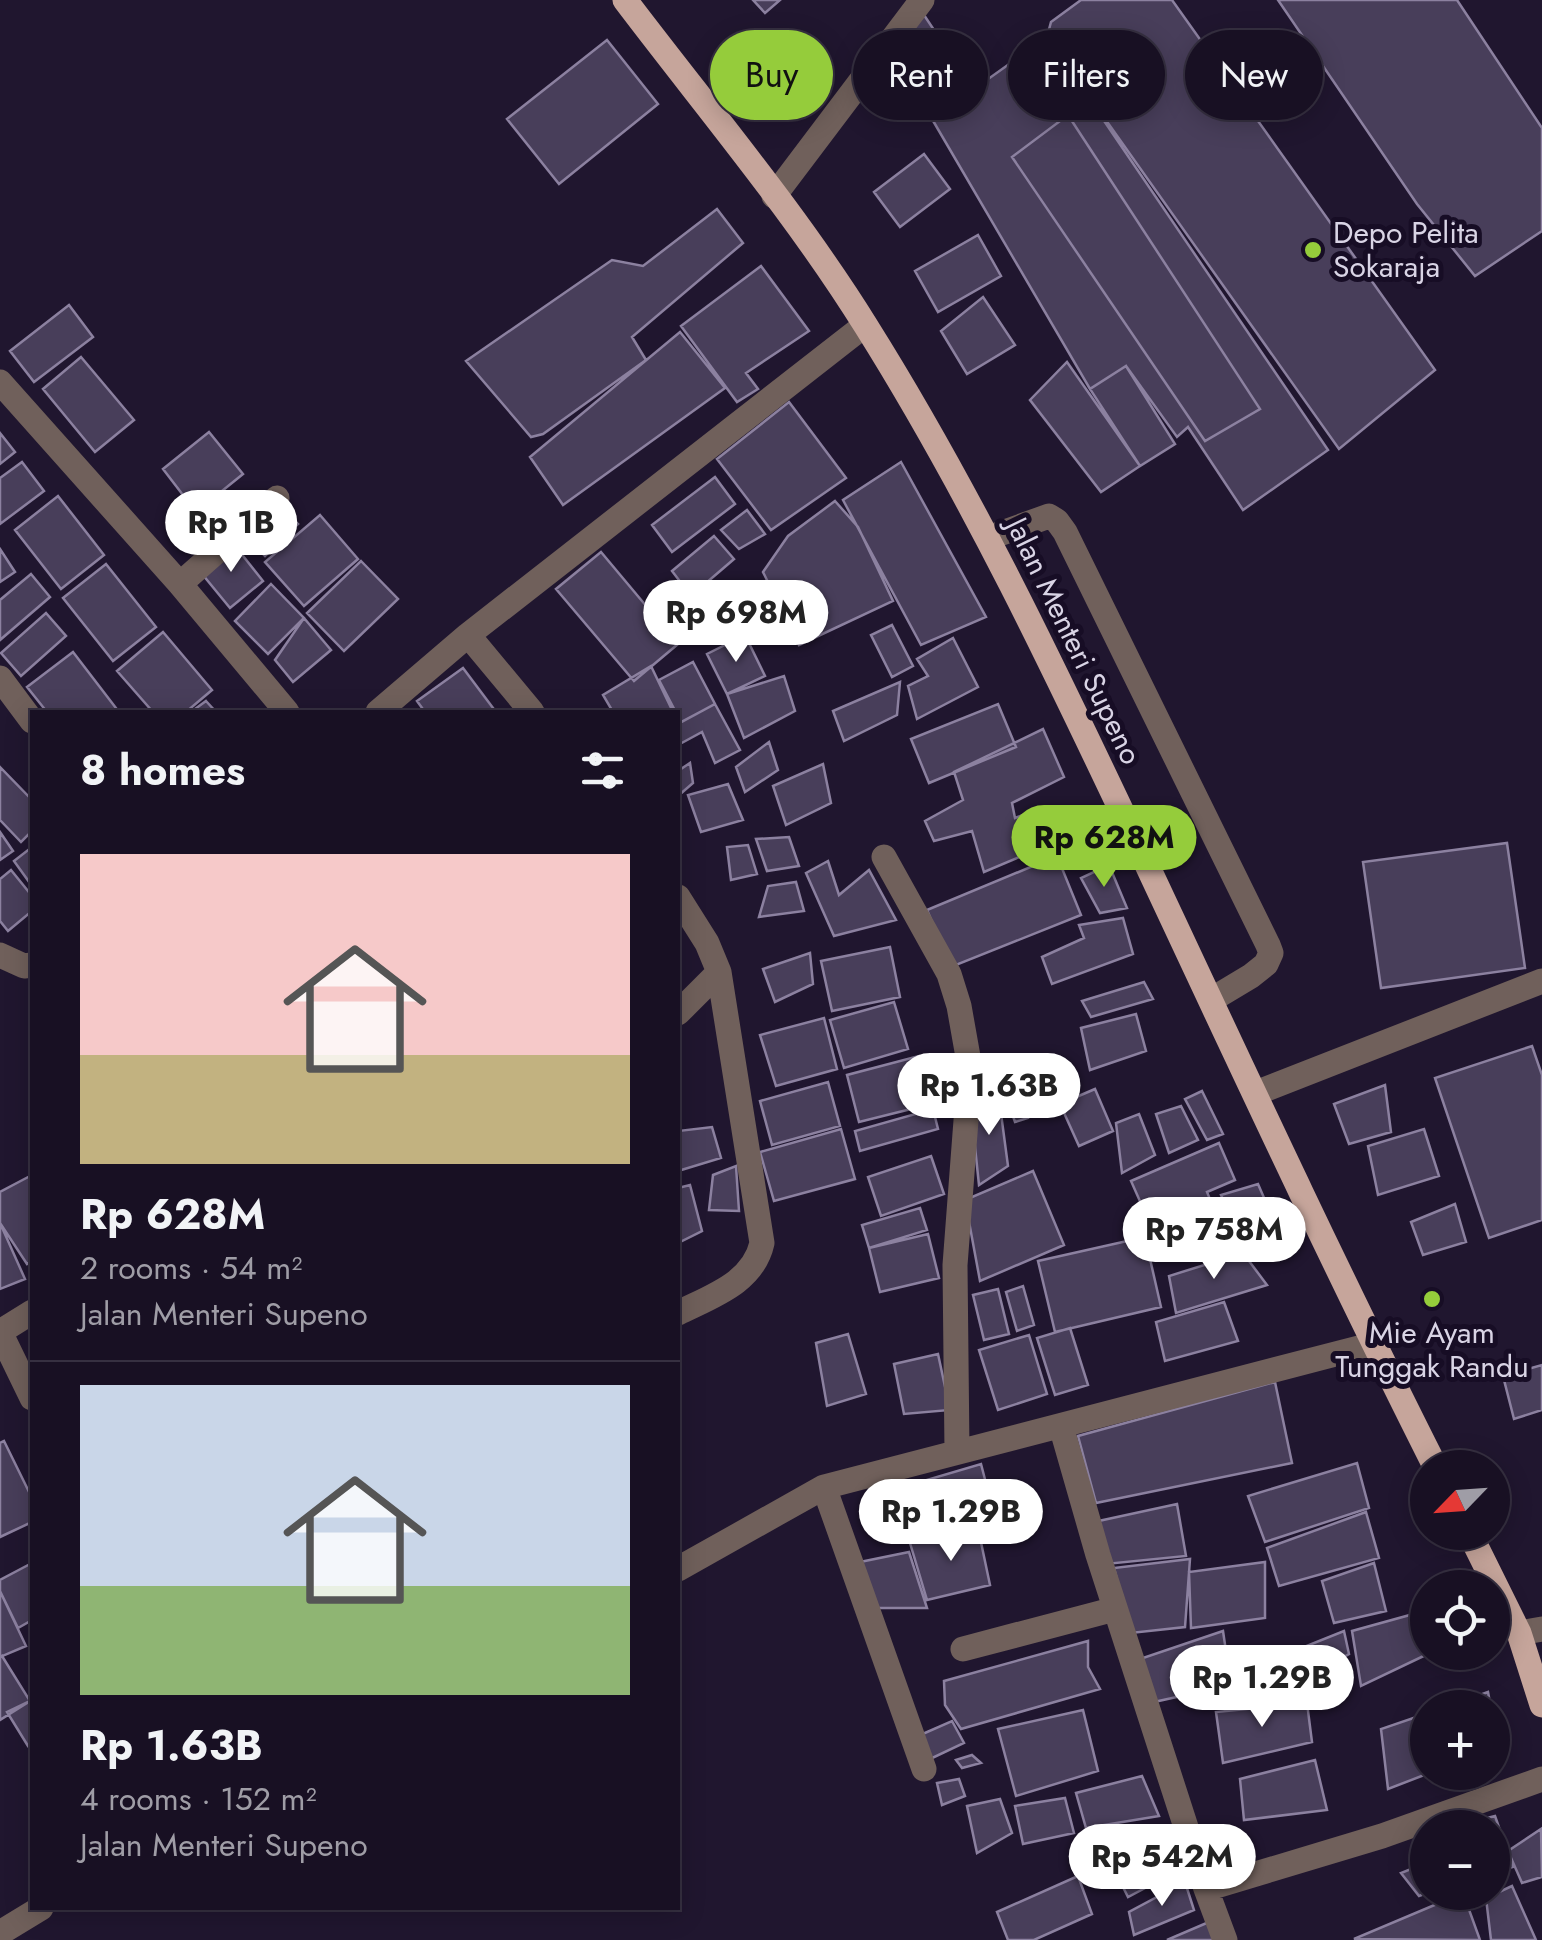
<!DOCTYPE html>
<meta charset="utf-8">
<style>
:root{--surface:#181023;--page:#21192b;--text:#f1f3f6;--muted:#9f9da6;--line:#363041;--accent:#95cc3b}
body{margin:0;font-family:Jost,sans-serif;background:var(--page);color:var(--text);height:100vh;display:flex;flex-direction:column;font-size:38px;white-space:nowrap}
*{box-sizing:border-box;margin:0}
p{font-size:32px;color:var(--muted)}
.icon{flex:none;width:55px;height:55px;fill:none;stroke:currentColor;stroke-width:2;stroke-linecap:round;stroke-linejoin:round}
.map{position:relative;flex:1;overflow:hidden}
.side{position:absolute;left:30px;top:710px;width:650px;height:1200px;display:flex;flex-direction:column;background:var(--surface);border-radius:0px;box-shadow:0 5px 25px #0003,0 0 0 2px var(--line)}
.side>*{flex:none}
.banner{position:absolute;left:710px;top:30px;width:680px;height:90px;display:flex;gap:20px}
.needle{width:65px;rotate:245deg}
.controls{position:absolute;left:1410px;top:1450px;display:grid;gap:20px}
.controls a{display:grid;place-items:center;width:100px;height:100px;border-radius:50%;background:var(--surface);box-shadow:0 5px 25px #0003,0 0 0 2px var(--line);font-size:50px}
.price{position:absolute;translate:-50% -85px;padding:0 22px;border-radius:35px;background:#fff;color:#222;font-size:32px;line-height:65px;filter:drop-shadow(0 2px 5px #0008)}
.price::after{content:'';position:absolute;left:50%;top:60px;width:30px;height:22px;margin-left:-15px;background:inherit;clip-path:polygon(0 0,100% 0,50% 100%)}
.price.on{background:var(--accent);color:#111}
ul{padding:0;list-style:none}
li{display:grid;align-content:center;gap:20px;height:530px;padding:0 50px}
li+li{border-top:2px solid var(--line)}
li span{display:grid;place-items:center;height:310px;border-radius:0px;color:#555}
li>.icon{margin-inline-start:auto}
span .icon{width:180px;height:180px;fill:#fffc;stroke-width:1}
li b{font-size:42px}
h2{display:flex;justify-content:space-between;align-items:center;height:120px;padding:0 50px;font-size:42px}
.chip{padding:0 35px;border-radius:45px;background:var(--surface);box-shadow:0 5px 25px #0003,0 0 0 2px var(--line);font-size:35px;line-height:90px}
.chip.on{background:var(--accent);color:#111}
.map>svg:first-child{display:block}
</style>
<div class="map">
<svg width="1542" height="1940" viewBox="0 0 1542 1940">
<rect width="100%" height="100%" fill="#20162f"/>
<!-- building -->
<path fill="#483e5a" stroke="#8c81a0" stroke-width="2.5" d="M753 0H780L765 13Z
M1081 0H1172L1435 370 1339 449 1047 37 1051 22Z
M1278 0H1457L1542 128V231L1475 276 1417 204Z
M922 12 954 60 930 81 901 38Z
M1047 37 1328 450 1243 510 1188 427 1177 437 1126 366 1090 389 932 119Z
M607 40 658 104 559 184 507 119Z
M1068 115 1260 409 1205 441 1012 157Z
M924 154 950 189 900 227 874 192Z
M717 209 743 243 632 337 646 360 543 434 531 437 466 361 612 260 643 266Z
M978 235 1001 276 938 312 915 271Z
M761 266 809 331 746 373 758 389 737 402 681 326Z
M983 297 1015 345 967 374 941 331Z
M69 305 93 337 34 382 10 351Z
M680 332 725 388 563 505 530 457Z
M81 357 134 420 95 452 43 389Z
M1067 362 1140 466 1101 492 1030 400Z
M1126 366 1175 444 1140 466 1090 389Z
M789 402 846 478 771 530 717 459Z
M209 432 243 474 196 512 163 469Z
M0 433 15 452 0 464Z
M22 462 44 491 0 524V478Z
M901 462 986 617 921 645 843 500Z
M715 477 735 504 672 552 652 525Z
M58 496 104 555 61 589 15 530Z
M835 501 858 527 893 601 799 645 763 572 788 536Z
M279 505 298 524 265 556 246 537Z
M747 510 765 534 739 549 721 530Z
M320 515 358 559 304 606 265 562Z
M714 536 734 559 691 596 672 571Z
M232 542 263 581 230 608 198 569Z
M0 549 15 572 0 582Z
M601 552 678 644 634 681 556 589Z
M361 561 398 599 344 651 307 613Z
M106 564 156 627 113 661 63 598Z
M31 574 50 597 0 640V600Z
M271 584 304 618 268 654 235 621Z
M46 613 66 636 21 676 1 653Z
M304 618 331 650 293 682 275 660Z
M892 625 913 666 892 677 871 635Z
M163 632 212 690 186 712H153L117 671Z
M745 635 765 676 727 694 707 654Z
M953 638 978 687 917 719 908 686 928 676 917 659Z
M73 652 119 712H47L27 687Z
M693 662 715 704 681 722 659 680Z
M651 666 673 712H613L603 695Z
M463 668 496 712H425L417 701Z
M784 676 795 711 744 738 727 694Z
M900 682 897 715 844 741 833 711Z
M206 701 216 712H191Z
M715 704 740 750 715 763 702 732 678 745V724Z
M998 704 1016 747 929 783 911 739Z
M1043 729 1064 777 1012 803 1015 818 1042 808 1048 845 984 872 972 831 934 841 925 821 963 800 954 772Z
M769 742 778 770 745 792 736 767Z
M690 763 693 783 678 796V771Z
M823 764 831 803 786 825 773 786Z
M0 767 32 800V831L21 842 0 820Z
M728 784 743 820 701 832 688 795Z
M0 832 13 851 0 860Z
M789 837 799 866 767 871 756 839Z
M1507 843 1525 968 1381 988 1363 862Z
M748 845 757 874 731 880 727 847Z
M32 847V886L14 861Z
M1057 856 1081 915 951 967 927 910Z
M828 861 839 895 869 870 896 920 834 936 806 873Z
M1109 865 1127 908 1100 913 1081 878Z
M11 870 32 896V911L8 931 0 921V879Z
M796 882 804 911 759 917 768 886Z
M1123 918 1133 954 1052 984 1042 957 1084 938 1079 925Z
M890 947 900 997 832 1011 821 961Z
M810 953 813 984 775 1002 763 969Z
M1144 982 1153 999 1091 1017 1082 1001Z
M894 1002 908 1049 844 1068 830 1020Z
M1136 1014 1146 1051 1090 1070 1081 1028Z
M824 1018 837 1069 776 1086 760 1035Z
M1532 1046 1542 1075V1220L1489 1238 1435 1078Z
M919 1056 931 1104 859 1122 847 1075Z
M828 1082 840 1126 772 1145 760 1101Z
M1021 1084 1028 1118 1015 1122 1003 1088Z
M1385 1085 1391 1132 1349 1144 1334 1104Z
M1095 1089 1113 1131 1079 1146 1060 1104Z
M998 1091 1008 1166 979 1185 971 1109Z
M1202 1091 1223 1134 1207 1140 1185 1099Z
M1181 1106 1198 1140 1169 1153 1156 1114Z
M933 1109 938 1129 860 1151 855 1131Z
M1139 1114 1155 1155 1122 1173 1116 1123Z
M712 1127 721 1158 678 1171V1131Z
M841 1129 855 1179 774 1201 760 1152Z
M1424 1129 1439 1176 1378 1195 1368 1146Z
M1219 1143 1235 1180 1207 1192 1218 1219 1159 1244 1131 1181Z
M931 1156 944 1194 881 1216 868 1177Z
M736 1166 739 1211 709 1210 713 1175Z
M1033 1171 1064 1245 980 1281 965 1200Z
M32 1175V1261L27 1264 0 1223V1192Z
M1258 1184 1268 1207 1233 1221 1221 1195Z
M690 1185 702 1231 678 1243V1188Z
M1455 1204 1466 1242 1423 1255 1411 1222Z
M920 1208 927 1230 869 1248 862 1225Z
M0 1223 25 1279 0 1289Z
M928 1234 939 1278 880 1292 869 1248Z
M1145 1237 1161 1307 1055 1332 1038 1261Z
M1243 1253 1267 1285 1176 1313 1169 1276Z
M1023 1286 1034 1325 1017 1331 1006 1292Z
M998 1289 1009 1334 984 1340 973 1295Z
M1224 1302 1238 1341 1165 1361 1156 1322Z
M1070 1328 1088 1385 1055 1395 1037 1338Z
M848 1334 866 1394 827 1406 816 1343Z
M1029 1335 1047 1394 998 1410 979 1350Z
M938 1354 950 1410 904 1414 894 1364Z
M1542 1365V1410L1514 1419 1503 1376Z
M1275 1382 1292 1463 1096 1503 1078 1436Z
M4 1441 32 1498V1522L0 1537V1443Z
M1357 1463 1369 1508 1265 1542 1248 1496Z
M981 1464 995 1518 943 1524 920 1482Z
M1177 1504 1186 1556 1106 1564 1094 1522Z
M1366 1512 1379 1558 1279 1586 1267 1548Z
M978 1528 990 1585 927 1600 910 1543Z
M909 1552 927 1608H874L860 1562Z
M1190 1559 1185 1627 1131 1633 1114 1568Z
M1265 1562V1618L1191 1628 1189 1572Z
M32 1563V1620L18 1628 0 1591V1580Z
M1374 1563 1386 1611 1334 1623 1322 1581Z
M0 1591 26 1646 0 1657Z
M1428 1610V1652H1432L1361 1686 1352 1631Z
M1223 1631 1231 1685 1154 1702 1137 1660Z
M1344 1631 1349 1654 1331 1664 1340 1696 1319 1702 1304 1647Z
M1088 1641V1667L1100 1689 961 1729 945 1705 944 1681Z
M2 1656 30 1701 0 1720V1657Z
M1488 1692 1491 1708H1444Z
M32 1700V1744L28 1746 7 1712Z
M1307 1703 1312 1742 1223 1763 1216 1712Z
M1083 1710 1098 1771 1016 1796 998 1729Z
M1428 1713V1772H1432L1388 1789 1381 1729Z
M1492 1714 1499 1748 1492 1750Z
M952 1721 964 1743 928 1760 918 1736Z
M972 1755 981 1763 962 1768 956 1760Z
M1315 1760 1327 1810 1244 1820 1240 1779Z
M1142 1776 1159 1816 1086 1828 1076 1793Z
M959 1779 965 1796 942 1805 937 1783Z
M1065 1798 1074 1833 1023 1844 1015 1806Z
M1000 1799 1012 1833 977 1853 967 1806Z
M1495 1816 1513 1867 1492 1873V1828H1447Z
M1541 1829 1542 1877 1522 1883 1508 1851Z
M1428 1832V1859L1417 1834Z
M1173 1846 1181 1869 1128 1897 1116 1873Z
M1428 1862V1892H1430L1419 1896 1401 1873Z
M1078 1876 1092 1914 1034 1940H1008L997 1912Z
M1185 1882 1194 1910 1134 1935 1129 1912Z
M1512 1886 1536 1940H1491L1486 1898Z
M1463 1893 1480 1940 1354 1939Z
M1209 1922 1217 1940H1167Z"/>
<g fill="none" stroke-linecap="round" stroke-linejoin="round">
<!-- minor -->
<path stroke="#70605b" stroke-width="25" d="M774 196 922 0
M0 382 180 584 287 712
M988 538 1049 516 1057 521 1065 532 1268 945 1271 953 1266 964 1251 976 1211 1000
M180 584 277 498
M468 635 532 712
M0 678 32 721
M378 712 468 635 865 325
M884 857 949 974 959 1006 970 1068 955 1265 957 1451
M678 897 707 943 719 972 762 1243C753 1283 712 1296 678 1313
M0 955 24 966 32 965
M678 1013 719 972
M1256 1093 1542 981
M32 1312 0 1332 32 1398
M1061 1426 1098 1555 1206 1889 1382 1836 1542 1779
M824 1487 924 1769
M678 1569 824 1487 1374 1344
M1519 1633 1542 1629
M963 1649 1115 1609
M1206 1889 1225 1940
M0 1933 41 1908"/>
<!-- major -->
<path stroke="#c6a59b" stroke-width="25" d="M625 0C706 107 795 212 866 326 971 493 1056 672 1140 850 1237 1057 1333 1264 1436 1468
M1469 1532 1519 1633 1542 1705"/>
</g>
<!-- markers -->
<g fill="#95cc3b" stroke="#170d25" stroke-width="4">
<circle cx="1313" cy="250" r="10"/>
<circle cx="1432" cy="1299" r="10"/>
</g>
<g text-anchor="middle" stroke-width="10" stroke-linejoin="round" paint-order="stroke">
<!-- poi labels -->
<g font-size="30" fill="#d9d4e5" stroke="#170d25" text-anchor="start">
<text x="1333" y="243">Depo Pelita<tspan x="1333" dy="34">Sokaraja</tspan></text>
<text x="1432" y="1343" text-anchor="middle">Mie Ayam<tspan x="1432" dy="34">Tunggak Randu</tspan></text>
</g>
<!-- street labels -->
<g font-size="30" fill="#d9d4e5" stroke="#170d25">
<text transform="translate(1074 641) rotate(64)" y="10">Jalan Menteri Supeno</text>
</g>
</g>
</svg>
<div class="controls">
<a><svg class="needle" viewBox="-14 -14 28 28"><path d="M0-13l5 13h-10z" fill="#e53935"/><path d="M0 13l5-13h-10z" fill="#9f9da6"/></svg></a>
<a><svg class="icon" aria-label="locate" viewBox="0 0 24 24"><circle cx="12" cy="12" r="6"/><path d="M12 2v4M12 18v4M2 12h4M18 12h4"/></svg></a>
<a>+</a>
<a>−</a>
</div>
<b class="price" style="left:231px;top:575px">Rp 1B</b>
<b class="price" style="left:736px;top:665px">Rp 698M</b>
<b class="price on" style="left:1104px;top:890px">Rp 628M</b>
<b class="price" style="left:989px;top:1138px">Rp 1.63B</b>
<b class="price" style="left:1214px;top:1282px">Rp 758M</b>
<b class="price" style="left:951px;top:1564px">Rp 1.29B</b>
<b class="price" style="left:1262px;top:1730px">Rp 1.29B</b>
<b class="price" style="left:1162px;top:1909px">Rp 542M</b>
<div class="banner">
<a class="chip on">Buy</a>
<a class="chip">Rent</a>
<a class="chip">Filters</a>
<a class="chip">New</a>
</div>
<section class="side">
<h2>8 homes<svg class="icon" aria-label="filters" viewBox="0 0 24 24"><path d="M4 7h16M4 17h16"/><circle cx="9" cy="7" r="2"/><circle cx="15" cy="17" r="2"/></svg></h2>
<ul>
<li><span style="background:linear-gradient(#f6c9c9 65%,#c2b280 0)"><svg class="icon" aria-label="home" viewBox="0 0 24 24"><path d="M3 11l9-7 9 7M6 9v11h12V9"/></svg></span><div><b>Rp 628M</b><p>2 rooms · 54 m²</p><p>Jalan Menteri Supeno</p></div></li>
<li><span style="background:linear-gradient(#c9d6e8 65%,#8fb573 0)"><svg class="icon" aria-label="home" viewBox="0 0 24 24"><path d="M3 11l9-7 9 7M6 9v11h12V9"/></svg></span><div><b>Rp 1.63B</b><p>4 rooms · 152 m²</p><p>Jalan Menteri Supeno</p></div></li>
</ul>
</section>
</div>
